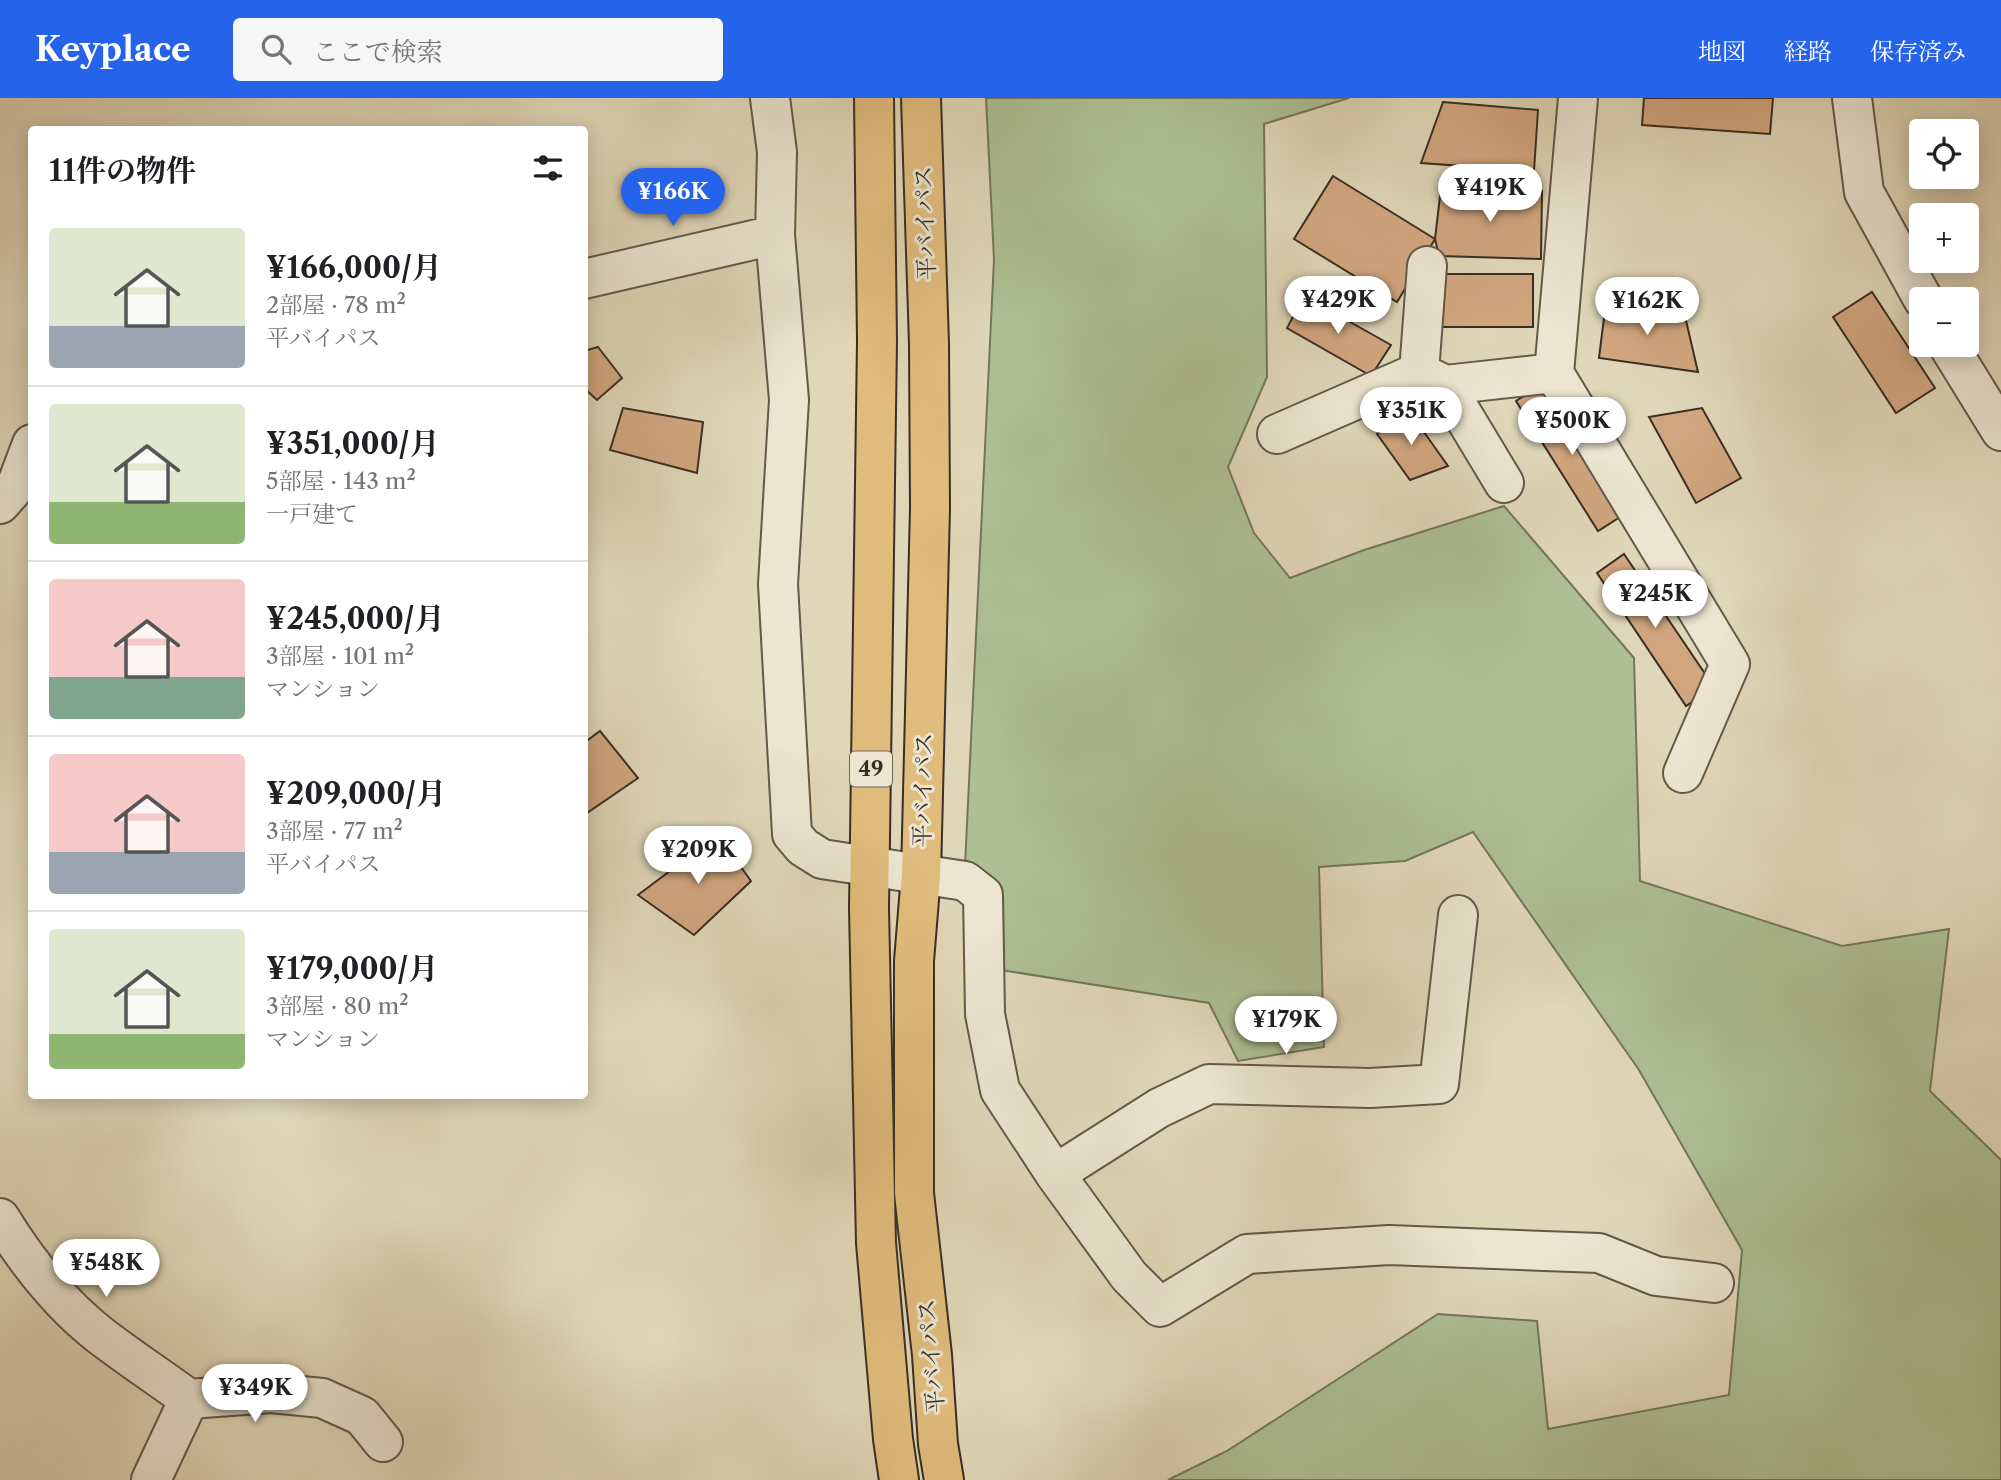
<!DOCTYPE html>
<html lang="ja">
<meta charset="utf-8">
<style>
:root{--surface:#fff;--page:#f6f6f6;--text:#202124;--muted:#757577;--line:#e0e0e0;--accent:#2563eb}
body{margin:0;font-family:"Libre Caslon Text","Noto Serif JP",serif;background:var(--page);color:var(--text);height:100vh;display:flex;flex-direction:column;font-size:26px;white-space:nowrap}
*{box-sizing:border-box;margin:0}
p{font-size:23px;color:var(--muted)}
.icon{flex:none;width:38px;height:38px;fill:none;stroke:currentColor;stroke-width:2;stroke-linecap:round;stroke-linejoin:round}
.map{position:relative;flex:1;overflow:hidden}
.side{position:absolute;left:28px;top:28px;width:560px;height:973px;display:flex;flex-direction:column;background:var(--surface);border-radius:7px;box-shadow:0 4px 18px #0003}
.side>*{flex:none}
.controls{position:absolute;left:1909px;top:21px;display:grid;gap:14px}
.controls a{display:grid;place-items:center;width:70px;height:70px;border-radius:7px;background:var(--surface);box-shadow:0 4px 18px #0003;font-size:35px}
.price{position:absolute;translate:-50% -60px;padding:0 16px;border-radius:24px;background:#fff;color:#222;font-size:23px;line-height:46px;filter:drop-shadow(0 2px 4px #0008)}
.price::after{content:'';position:absolute;left:50%;top:42px;width:21px;height:16px;margin-left:-10px;background:inherit;clip-path:polygon(0 0,100% 0,50% 100%)}
.price.active{background:var(--accent);color:#fff}
ul{padding:0;list-style:none}
li{display:flex;align-items:center;gap:21px;height:175px;padding:0 21px}
li+li{border-top:2px solid var(--line)}
li span{display:grid;place-items:center;flex:none;width:196px;height:140px;border-radius:7px;color:#555}
li>.icon{margin-inline-start:auto}
span .icon{width:84px;height:84px;fill:#fffc;stroke-width:1}
li b{font-size:30px}
h2{display:flex;justify-content:space-between;align-items:center;height:84px;padding:0 21px;font-size:30px}
header{display:flex;align-items:center;gap:42px;box-sizing:border-box;height:98px;padding:0 35px;background:var(--accent);color:#fff}
header strong{font-size:33px}
nav{display:flex;gap:38px;margin-inline-start:auto;font-size:24px}
.search{width:490px;height:63px;background:var(--page);display:flex;align-items:center;gap:18px;box-sizing:border-box;padding:0 24px;border-radius:7px;color:var(--muted);font-size:26px}
.map>svg:first-child{display:block}
</style>
<header>
<strong>Keyplace</strong>
<div class="search"><svg class="icon" aria-label="search" viewBox="0 0 24 24"><circle cx="10" cy="10" r="6"/><path d="M15 15l6 6"/></svg>ここで検索</div>
<nav><a>地図</a><a>経路</a><a>保存済み</a></nav>
</header>
<div class="map">
<svg width="2001" height="1382" viewBox="0 0 2001 1382">
<rect width="100%" height="100%" fill="#e0d7b8"/>
<filter id="stains"><feTurbulence type="fractalNoise" baseFrequency=".00286" numOctaves="4"/><feColorMatrix values="0 0 0 0 .2 0 0 0 0 .09 0 0 0 0 .02 0 0 0 .5 -.17"/></filter>
<radialGradient id="worn" r=".72"><stop offset=".6" stop-color="#630" stop-opacity="0"/><stop offset="1" stop-color="#630" stop-opacity=".3"/></radialGradient>
<!-- green -->
<path fill="#adbf93" stroke="#74765c" stroke-width="2" d="M986 0H1349L1264 26 1267 279 1228 369 1254 435 1290 480 1364 452 1504 408 1634 560 1640 783 1842 848 1949 831 1930 993 2001 1062V1382H1168L1227 1353 1438 1216 1537 1223 1548 1331 1729 1297 1742 1152 1639 972 1473 734 1405 763 1319 769 1324 949 1238 963 1209 905 1001 872 965 768 994 161Z"/>
<!-- building -->
<path fill="#d1a67f" stroke="#3a2e24" stroke-width="2" d="M1644 0H1773L1770 36 1642 27Z
M1443 4 1538 12 1534 73 1421 65Z
M1333 78 1435 141 1397 204 1294 141Z
M1441 90 1542 93 1541 161 1439 158 1435 141Z
M1440 176H1533V229H1440Z
M1872 194 1935 290 1896 315 1833 219Z
M1304 198 1391 247 1371 278 1287 230Z
M1606 204 1684 214 1698 274 1599 260Z
M598 249 622 280 597 302 584 290V253Z
M1545 285 1628 414 1598 433 1516 303Z
M623 310 703 324 697 375 610 352Z
M1702 310 1741 380 1696 405 1649 319Z
M1409 313 1448 368 1410 382 1377 336Z
M1624 456 1714 589 1686 608 1597 475Z
M600 633 638 680 584 717V645Z
M718 737 751 783 694 837 638 797Z"/>
<g fill="none" stroke-linecap="round" stroke-linejoin="round">
<!-- minor casing -->
<g stroke="#645849" stroke-width="42">
<path id="minor" d="M770 0 777 54 775 137 789 302 778 486 792 736 803 749 822 761 965 783 983 797 985 916 1000 992 1055 1076 1129 1178 1160 1209 1247 1156 1389 1147 1599 1155 1656 1178 1714 1185
M1578 0 1554 275 1730 566 1683 675
M1852 0 1864 94 1923 201
M584 181 775 137
M1948 247 2001 333
M1419 274 1427 168
M1445 287 1504 385
M1277 336 1419 274 1445 287 1554 275
M0 406 16 388 32 346
M1055 1076 1159 1010 1209 986 1370 990 1439 986 1458 817
M0 1120C27 1164 60 1206 101 1238 130 1260 160 1280 189 1301
M151 1382 189 1301 271 1295 322 1300 362 1318 383 1344"/>
</g>
<!-- highway casing -->
<g stroke="#3a2e24" stroke-width="42">
<path id="highway" d="M874 0 877 243 869 810 876 1145 893 1341 899 1382
M921 0 929 246 930 410 921 777 914 863V1095L932 1257 938 1346 944 1382"/>
</g>
<!-- minor -->
<use href="#minor" stroke="#ebe5d1" stroke-width="38"/>
<!-- highway -->
<use href="#highway" stroke="#e0bc7c" stroke-width="38"/>
</g>
<g text-anchor="middle" stroke-width="6" stroke-linejoin="round" paint-order="stroke">
<!-- shield labels -->
<rect fill="#ebe5d1" stroke="#6f6558" stroke-width="2" x="850" y="653.5" width="42" height="35" rx="5"/>
<g font-size="21" font-weight="bold" fill="#3a2e24">
<text x="871" y="678">49</text>
</g>
<!-- street labels -->
<g font-size="23" fill="#3a2e24" stroke="#ebe5d1">
<text transform="translate(925 125) rotate(-92)" y="8">平バイパス</text>
<text transform="translate(923 692) rotate(-89)" y="8">平バイパス</text>
<text transform="translate(931 1258) rotate(-95)" y="8">平バイパス</text>
</g>
</g>
<rect width="100%" height="100%" filter="url(#stains)"/>
<rect width="100%" height="100%" fill="url(#worn)"/>
</svg>
<div class="controls">
<a><svg class="icon" aria-label="locate" viewBox="0 0 24 24"><circle cx="12" cy="12" r="6"/><path d="M12 2v4M12 18v4M2 12h4M18 12h4"/></svg></a>
<a>+</a>
<a>−</a>
</div>
<b class="price" style="left:1490px;top:126px">¥419K</b>
<b class="price active" style="left:673px;top:130px">¥166K</b>
<b class="price" style="left:1338px;top:238px">¥429K</b>
<b class="price" style="left:1647px;top:239px">¥162K</b>
<b class="price" style="left:1411px;top:349px">¥351K</b>
<b class="price" style="left:1572px;top:359px">¥500K</b>
<b class="price" style="left:1655px;top:532px">¥245K</b>
<b class="price" style="left:698px;top:788px">¥209K</b>
<b class="price" style="left:1286px;top:958px">¥179K</b>
<b class="price" style="left:106px;top:1201px">¥548K</b>
<b class="price" style="left:255px;top:1326px">¥349K</b>
<section class="side">
<h2>11件の物件<svg class="icon" aria-label="filters" viewBox="0 0 24 24"><path d="M4 7h16M4 17h16"/><circle cx="9" cy="7" r="2"/><circle cx="15" cy="17" r="2"/></svg></h2>
<ul>
<li><span style="background:linear-gradient(#dfe7d0 70%,#9aa5b1 0)"><svg class="icon" aria-label="home" viewBox="0 0 24 24"><path d="M3 11l9-7 9 7M6 9v11h12V9"/></svg></span><div><b>¥166,000/月</b><p>2部屋 · 78 m²</p><p>平バイパス</p></div></li>
<li><span style="background:linear-gradient(#dfe7d0 70%,#8fb573 0)"><svg class="icon" aria-label="home" viewBox="0 0 24 24"><path d="M3 11l9-7 9 7M6 9v11h12V9"/></svg></span><div><b>¥351,000/月</b><p>5部屋 · 143 m²</p><p>一戸建て</p></div></li>
<li><span style="background:linear-gradient(#f6c9c9 70%,#7fa58c 0)"><svg class="icon" aria-label="home" viewBox="0 0 24 24"><path d="M3 11l9-7 9 7M6 9v11h12V9"/></svg></span><div><b>¥245,000/月</b><p>3部屋 · 101 m²</p><p>マンション</p></div></li>
<li><span style="background:linear-gradient(#f6c9c9 70%,#9aa5b1 0)"><svg class="icon" aria-label="home" viewBox="0 0 24 24"><path d="M3 11l9-7 9 7M6 9v11h12V9"/></svg></span><div><b>¥209,000/月</b><p>3部屋 · 77 m²</p><p>平バイパス</p></div></li>
<li><span style="background:linear-gradient(#dfe7d0 75%,#8fb573 0)"><svg class="icon" aria-label="home" viewBox="0 0 24 24"><path d="M3 11l9-7 9 7M6 9v11h12V9"/></svg></span><div><b>¥179,000/月</b><p>3部屋 · 80 m²</p><p>マンション</p></div></li>
</ul>
</section>
</div>
